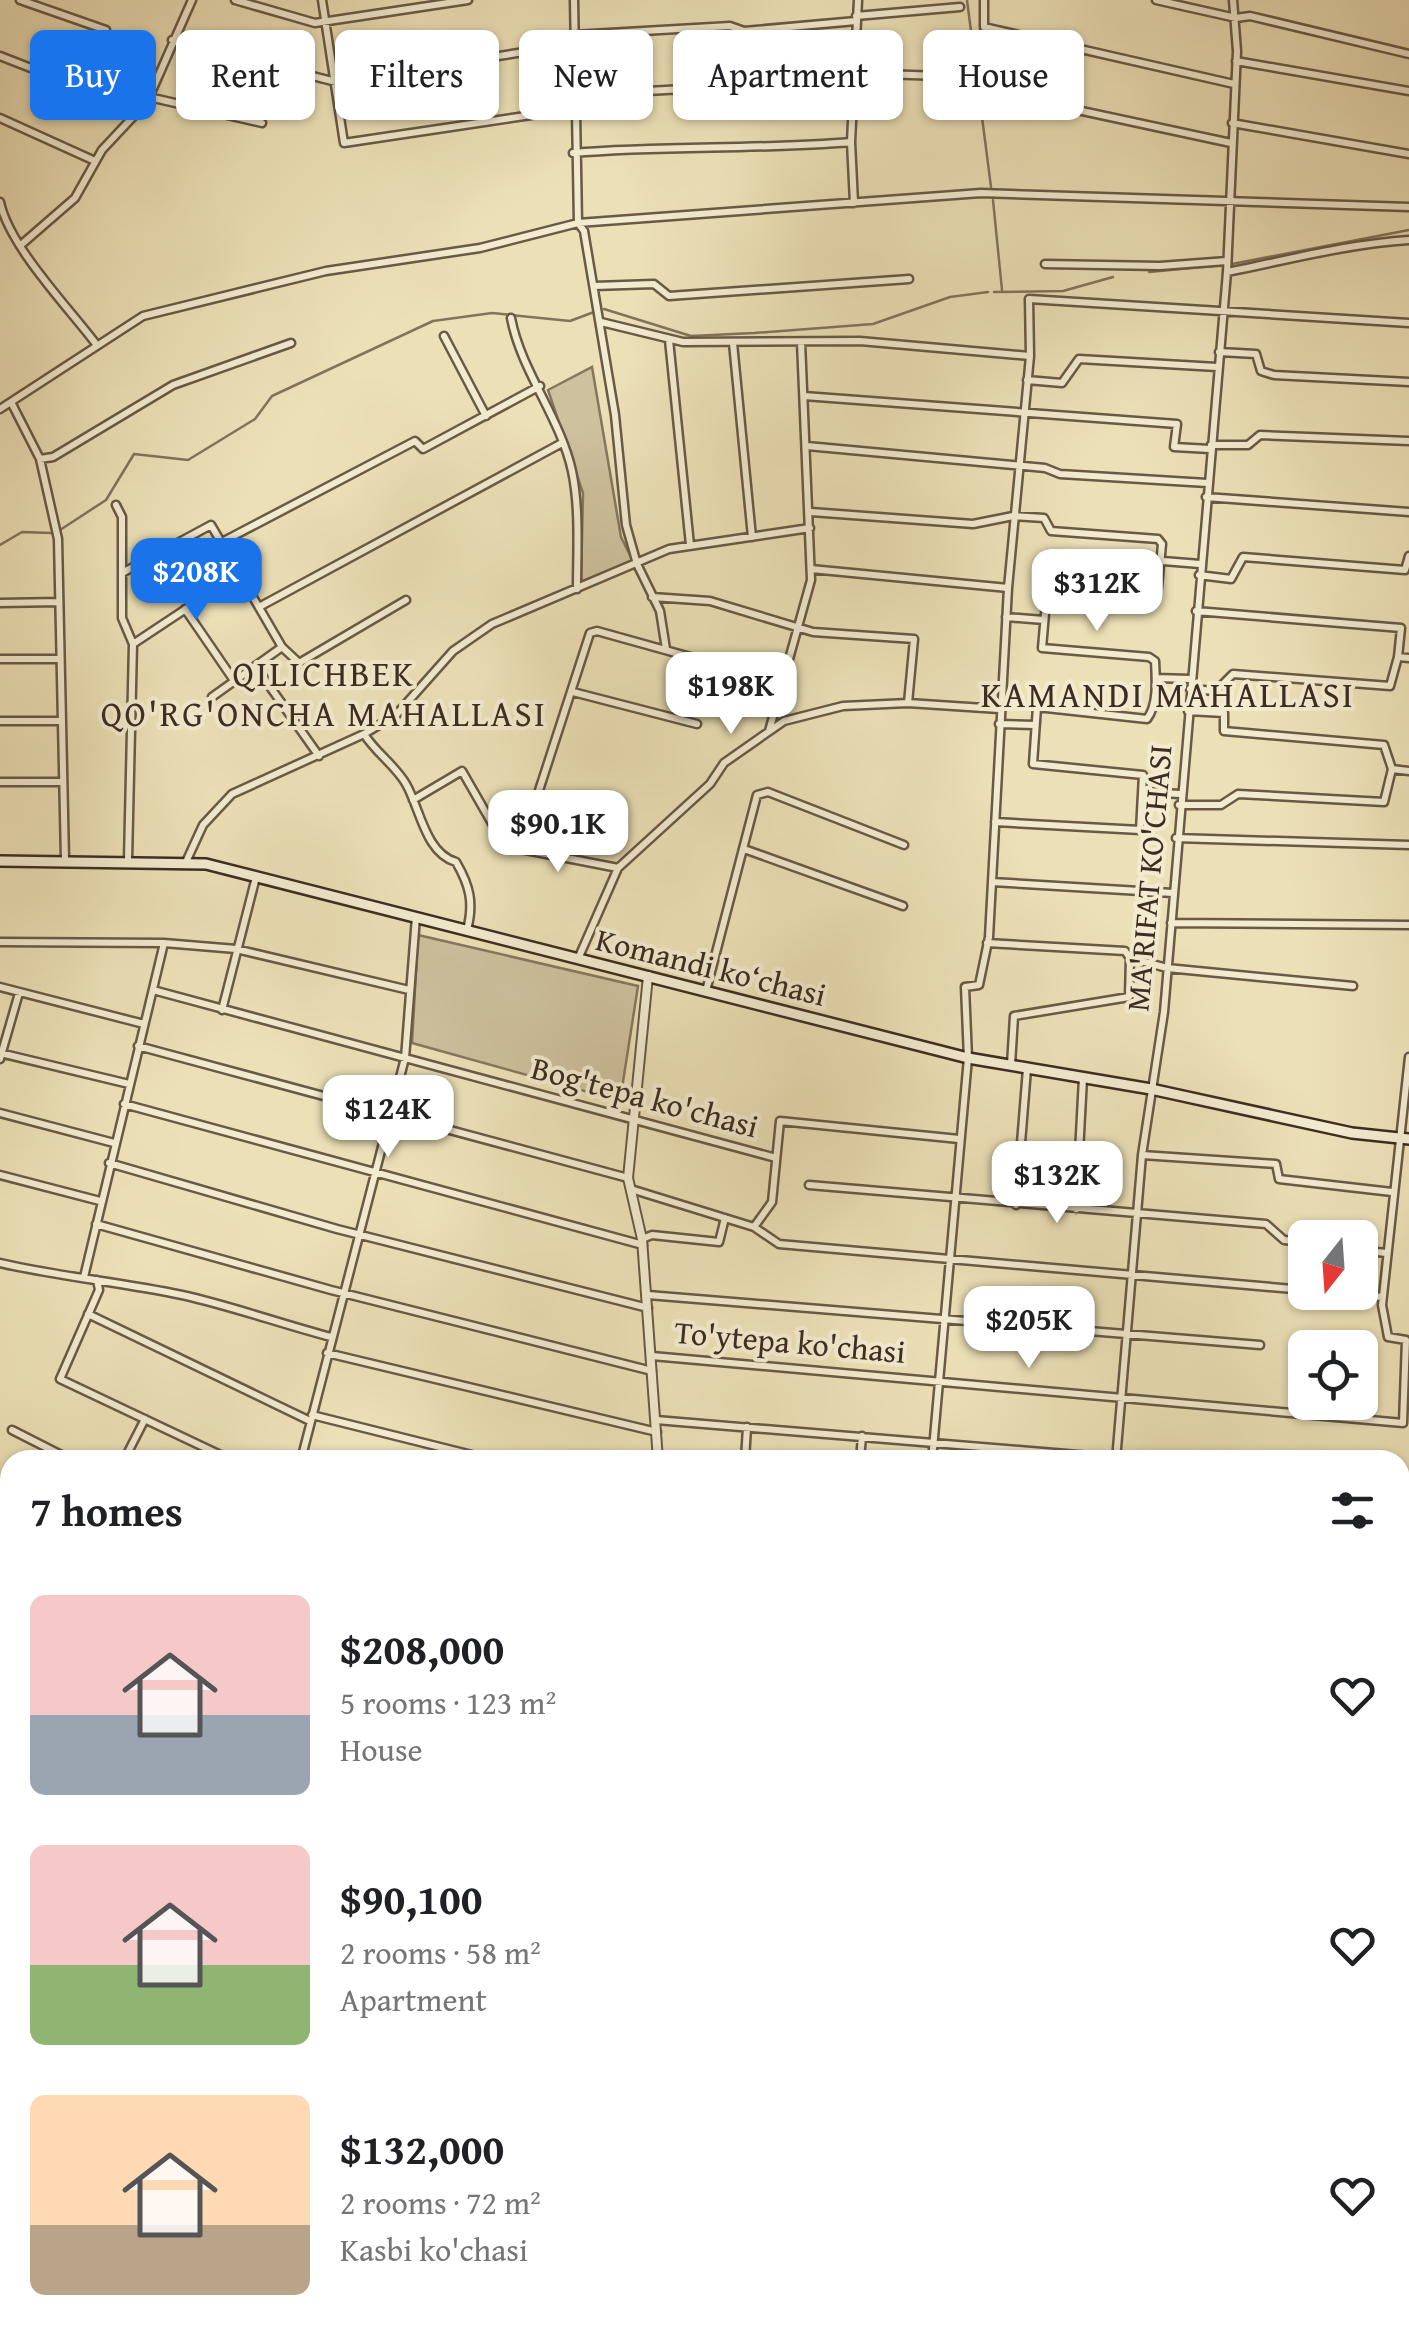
<!DOCTYPE html>
<meta charset="utf-8">
<style>
:root{--surface:#fff;--page:#f2f2f2;--text:#202124;--muted:#757577;--accent:#1a73e8}
body{margin:0;font-family:"Gentium Book Plus",serif;background:var(--page);color:var(--text);height:100vh;display:flex;flex-direction:column;font-size:38px;white-space:nowrap}
*{box-sizing:border-box;margin:0}
p{font-size:32px;color:var(--muted)}
.icon{flex:none;width:55px;height:55px;fill:none;stroke:currentColor;stroke-width:2;stroke-linecap:round;stroke-linejoin:round}
.map{position:relative;flex:1;overflow:hidden}
.details{position:absolute;left:0px;top:1450px;width:1410px;height:892px;display:flex;flex-direction:column;background:var(--surface);border-radius:30px 30px 0 0;box-shadow:0 2px 8px #0004}
.details>*{flex:none}
.banner{position:absolute;left:30px;top:30px;width:1350px;height:90px;display:flex;gap:20px}
.needle{width:65px;rotate:197deg}
.controls{position:absolute;left:1288px;top:1220px;display:grid;gap:20px}
.controls a{display:grid;place-items:center;width:90px;height:90px;border-radius:15px;background:var(--surface);box-shadow:0 2px 8px #0004;font-size:50px}
.price{position:absolute;translate:-50% -85px;padding:0 22px;border-radius:20px;background:#fff;color:#222;font-size:32px;line-height:65px;filter:drop-shadow(0 2px 5px #0008)}
.price::after{content:'';position:absolute;left:50%;top:60px;width:30px;height:22px;margin-left:-15px;background:inherit;clip-path:polygon(0 0,100% 0,50% 100%)}
.price.active{background:var(--accent);color:#fff}
ul{padding:0;list-style:none}
li{display:flex;align-items:center;gap:30px;height:250px;padding:0 30px}
li span{display:grid;place-items:center;flex:none;width:280px;height:200px;border-radius:15px;color:#555}
li>.icon{margin-inline-start:auto}
span .icon{width:120px;height:120px;fill:#fffc;stroke-width:1}
li b{font-size:42px}
h2{display:flex;justify-content:space-between;align-items:center;height:120px;padding:0 30px;font-size:42px}
.pill{padding:0 35px;border-radius:15px;background:var(--surface);box-shadow:0 2px 8px #0004;font-size:35px;line-height:90px}
.pill.active{background:var(--accent);color:#fff}
.map>svg:first-child{display:block}
</style>
<div class="map">
<svg width="1409" height="2342" viewBox="0 0 1409 2342">
<rect width="100%" height="100%" fill="#ece0b7"/>
<filter id="stains"><feTurbulence type="fractalNoise" baseFrequency=".002" numOctaves="4"/><feColorMatrix values="0 0 0 0 .2 0 0 0 0 .09 0 0 0 0 .02 0 0 0 .5 -.17"/></filter>
<radialGradient id="worn" r=".72"><stop offset=".6" stop-color="#630" stop-opacity="0"/><stop offset="1" stop-color="#630" stop-opacity=".3"/></radialGradient>
<!-- green -->
<path fill="#cec19e" stroke="#867660" stroke-width="2.5" d="M592 367 621 537 633 561 581 582 583 493 548 390Z
M418 935 638 986 620 1101 412 1043Z"/>
<g fill="none" stroke-linecap="round" stroke-linejoin="round">
<!-- stream -->
<path stroke="#82735c" stroke-width="2.5" d="M967 0 991 187
M993 200 1002 290
M1232 264 1409 230
M1149 272 1223 265
M994 292 1063 291 1113 277
M604 309 691 336 754 333 873 324 950 297 988 292
M60 530 106 500 134 454 188 460 255 419 272 396 433 321 492 313 570 321 594 312
M0 545 22 532 52 533"/>
<!-- canal -->
<path stroke="#b0a384" stroke-width="6" d="M1400 2106 1409 2107"/>
<!-- minor casing -->
<g stroke="#695946" stroke-width="11">
<path id="minor" d="M20 0 106 30
M235 0 315 23 468 0
M322 0 344 143 572 109
M574 0 578 223 584 231 615 415 626 525 637 564 660 611 666 649
M984 0V27L1234 84
M1156 0 1236 18 1250 16 1409 54
M856 16 960 7
M574 35 730 26 744 31 856 21
M172 40 336 82 574 44
M0 56 139 110
M1236 61 1409 91
M854 73 969 77
M989 91 1231 143
M572 95 853 80
M149 97 262 123
M0 118 95 161
M1232 123 1409 154
M573 153C666 145 758 150 851 142
M0 202C9 246 68 307 96 344
M854 203 851 142 858 0
M22 244 75 198 102 150 147 102 192 0
M1045 264 1160 266 1227 261
M1227 272C1288 260 1347 244 1409 240
M594 286 654 284 669 296 909 279
M511 318C521 371 560 417 572 471 580 509 577 551 577 589
M601 322 683 342 860 341 1030 356
M444 336 486 416
M669 340 690 545
M733 343 752 537
M1219 352 1256 354 1261 371 1274 375 1409 382
M1027 380 1062 383 1079 359 1217 367
M804 396 1177 424 1174 447 1210 449
M11 402 40 459 58 539 65 860
M0 409 143 316 326 271 480 248 578 223 981 193 1409 207
M1211 445H1248L1260 435 1409 441
M807 446 1045 468 1060 474 1207 483
M40 459 53 457 173 385 291 343
M1206 497 1409 512
M116 505 122 517V618L133 644 128 860
M811 512 973 524 1013 516 1044 518 1051 531 1158 539 1162 544 1157 597 1047 591 1042 648 1149 657 1155 661C1156 679 1158 705 1147 719L1037 707 1033 764 1143 775 1140 830 995 822
M222 542 415 441 423 449 540 386
M1163 561 1200 564
M811 569 1008 588
M122 573 211 525 282 647 299 663 406 600
M1199 575 1231 579 1243 557 1405 570 1409 556
M652 597 710 601 813 632 914 639 908 703
M0 603 59 602
M259 607 562 443
M185 609 235 682
M1196 611 1401 628 1398 657
M1006 617 1044 620
M133 644 240 573
M0 659H60
M256 667 319 756
M1156 678 1190 679
M1190 689 1216 691 1233 674 1390 686 1398 657 1409 658
M573 692 697 724
M212 697 282 647
M0 721H61
M999 724 1035 725
M769 731 811 580 801 342
M364 734C376 753 395 765 406 784 420 808 425 853 456 862 470 886 474 903 467 930
M1392 769 1409 771
M0 782H63
M1145 792 1180 794
M413 800 462 771 505 846 618 868
M1179 805H1221L1238 794 1384 802 1392 769 1384 745 1224 731V713L1188 711
M1176 838 1409 845
M520 849 590 633 597 631 780 682
M744 849 903 906
M186 862 203 825 232 794 364 734 396 715 453 651 492 624 669 549 810 528
M992 882 1173 893
M1171 923 1409 925
M0 942 164 943 236 949 409 990
M987 943 1125 951 1130 958 1167 968 1353 986
M578 959 618 868 710 784 724 763 784 721 843 706 908 703 999 709
M0 987 144 1024
M153 990 776 1158
M706 991 757 795 768 792 904 845
M222 1010 256 877
M138 1046 628 1178
M0 1053 129 1084
M0 1059 19 993
M1011 1065 1014 1016 1129 997 1130 958
M124 1104 643 1245
M0 1113 114 1143
M1142 1155 1276 1164 1279 1179 1392 1192
M109 1163 337 1229 648 1308
M0 1175 100 1201
M809 1185 1266 1224 1284 1240 1305 1242
M634 1190 754 1227 779 1244 1305 1290
M1016 1205 1027 1069
M1076 1209 1083 1078
M96 1224 331 1290 652 1371
M754 1227 772 1202 780 1121 959 1139
M642 1239 652 1235 719 1242 725 1218
M1360 1250 1386 1253
M0 1263C61 1277 121 1282 182 1295 232 1306 281 1324 331 1337
M84 1277 164 943
M97 1280 99 1290 60 1379 231 1460
M1328 1292 1382 1297
M648 1295 1260 1345
M88 1314 310 1421
M327 1353 657 1432
M652 1356 1403 1423 1406 1340 1388 1337 1382 1305 1409 1057
M312 1415 492 1460
M656 1420 1138 1460
M12 1430 71 1460
M124 1460 145 1419
M301 1460 405 1058 416 917
M745 1460 747 1427
M860 1460 862 1436
M932 1460 968 1058 965 987 979 985 989 937 1008 588 1030 356 1029 299 1409 323
M1116 1460 1142 1155 1164 1012 1227 272 1237 51 1233 0
M1400 1480 1409 1481
M0 1507 10 1515
M1400 1543 1409 1546
M0 1554 10 1560
M1400 1602H1409
M0 1663 10 1670
M0 1700 10 1682
M0 1751 10 1755
M1400 1753 1409 1650
M0 1849 10 1854
M0 2020 10 2026
M0 2112 10 2118
M0 2203 10 2209
M0 2300 10 2306
M108 2332 120 2342
M211 2332 224 2342
M728 2332 734 2342
M0 2333 10 2321
M951 2339 965 2342
M279 2342 285 2332
M613 2342 617 2332
M984 2342H1007
M1008 2342 1024 2332
M1136 2342 1152 2332
M1336 2342 1346 2338"/>
</g>
<!-- tertiary casing -->
<g stroke="#695946" stroke-width="12">
<path id="tertiary" d="M648 976 628 1178 642 1239 658 1460
M0 1928 10 1932"/>
</g>
<!-- secondary casing -->
<g stroke="#3d2c21" stroke-width="14">
<path id="secondary" d="M0 861 206 864 968 1058 1151 1089 1352 1133 1409 1139
M1400 2295 1409 2256
M1389 2342 1391 2332"/>
</g>
<!-- minor -->
<use href="#minor" stroke="#f3ebd0" stroke-width="6"/>
<!-- tertiary -->
<use href="#tertiary" stroke="#f3ebd0" stroke-width="8"/>
<!-- secondary -->
<use href="#secondary" stroke="#f3ebd0" stroke-width="9"/>
<!-- rail casing -->
<g stroke="#3d2c21" stroke-width="6">
<path id="rail" d="M1400 1899 1409 1788
M1355 2342 1356 2332"/>
</g>
<!-- rail -->
<use href="#rail" stroke="#f3ebd0" stroke-width="2.5" stroke-dasharray="8" stroke-linecap="butt"/>
</g>
<g text-anchor="middle" stroke-width="8" stroke-linejoin="round" paint-order="stroke">
<!-- street labels -->
<g font-size="32" fill="#3d2c21" stroke="#f3ebd0">
<text transform="translate(1149 878) rotate(-85)" y="11">MA'RIFAT KO'CHASI</text>
<text transform="translate(711 967) rotate(14)" y="11">Komandi ko‘chasi</text>
<text transform="translate(645 1097) rotate(15)" y="11">Bog'tepa ko'chasi</text>
<text transform="translate(790 1342) rotate(5)" y="11">To'ytepa ko'chasi</text>
</g>
<!-- neighbourhood labels -->
<g font-size="35" letter-spacing="2.5" fill="#3d2c21" stroke="#f3ebd0">
<text x="324" y="686">QILICHBEK<tspan x="324" dy="40">QO'RG'ONCHA MAHALLASI</tspan></text>
<text x="1168" y="707">KAMANDI MAHALLASI</text>
</g>
</g>
<rect width="100%" height="100%" filter="url(#stains)"/>
<rect width="100%" height="100%" fill="url(#worn)"/>
</svg>
<div class="controls">
<a><svg class="needle" viewBox="-14 -14 28 28"><path d="M0-13l5 13h-10z" fill="#e53935"/><path d="M0 13l5-13h-10z" fill="#757577"/></svg></a>
<a><svg class="icon" aria-label="locate" viewBox="0 0 24 24"><circle cx="12" cy="12" r="6"/><path d="M12 2v4M12 18v4M2 12h4M18 12h4"/></svg></a>
</div>
<b class="price active" style="left:196px;top:623px">$208K</b>
<b class="price" style="left:1097px;top:634px">$312K</b>
<b class="price" style="left:731px;top:737px">$198K</b>
<b class="price" style="left:558px;top:875px">$90.1K</b>
<b class="price" style="left:388px;top:1160px">$124K</b>
<b class="price" style="left:1057px;top:1226px">$132K</b>
<b class="price" style="left:1029px;top:1371px">$205K</b>
<div class="banner">
<a class="pill active">Buy</a>
<a class="pill">Rent</a>
<a class="pill">Filters</a>
<a class="pill">New</a>
<a class="pill">Apartment</a>
<a class="pill">House</a>
</div>
<section class="details">
<h2>7 homes<svg class="icon" aria-label="filters" viewBox="0 0 24 24"><path d="M4 7h16M4 17h16"/><circle cx="9" cy="7" r="2"/><circle cx="15" cy="17" r="2"/></svg></h2>
<ul>
<li><span style="background:linear-gradient(#f6c9c9 60%,#9aa5b1 0)"><svg class="icon" aria-label="home" viewBox="0 0 24 24"><path d="M3 11l9-7 9 7M6 9v11h12V9"/></svg></span><div><b>$208,000</b><p>5 rooms · 123 m²</p><p>House</p></div><svg class="icon" aria-label="heart" viewBox="0 0 24 24"><path d="M12 20l-8-8c-3-5 5-10 8-4 3-6 11-1 8 4z"/></svg></li>
<li><span style="background:linear-gradient(#f6c9c9 60%,#8fb573 0)"><svg class="icon" aria-label="home" viewBox="0 0 24 24"><path d="M3 11l9-7 9 7M6 9v11h12V9"/></svg></span><div><b>$90,100</b><p>2 rooms · 58 m²</p><p>Apartment</p></div><svg class="icon" aria-label="heart" viewBox="0 0 24 24"><path d="M12 20l-8-8c-3-5 5-10 8-4 3-6 11-1 8 4z"/></svg></li>
<li><span style="background:linear-gradient(#ffd9b3 65%,#b9a48a 0)"><svg class="icon" aria-label="home" viewBox="0 0 24 24"><path d="M3 11l9-7 9 7M6 9v11h12V9"/></svg></span><div><b>$132,000</b><p>2 rooms · 72 m²</p><p>Kasbi ko'chasi</p></div><svg class="icon" aria-label="heart" viewBox="0 0 24 24"><path d="M12 20l-8-8c-3-5 5-10 8-4 3-6 11-1 8 4z"/></svg></li>
</ul>
</section>
</div>
